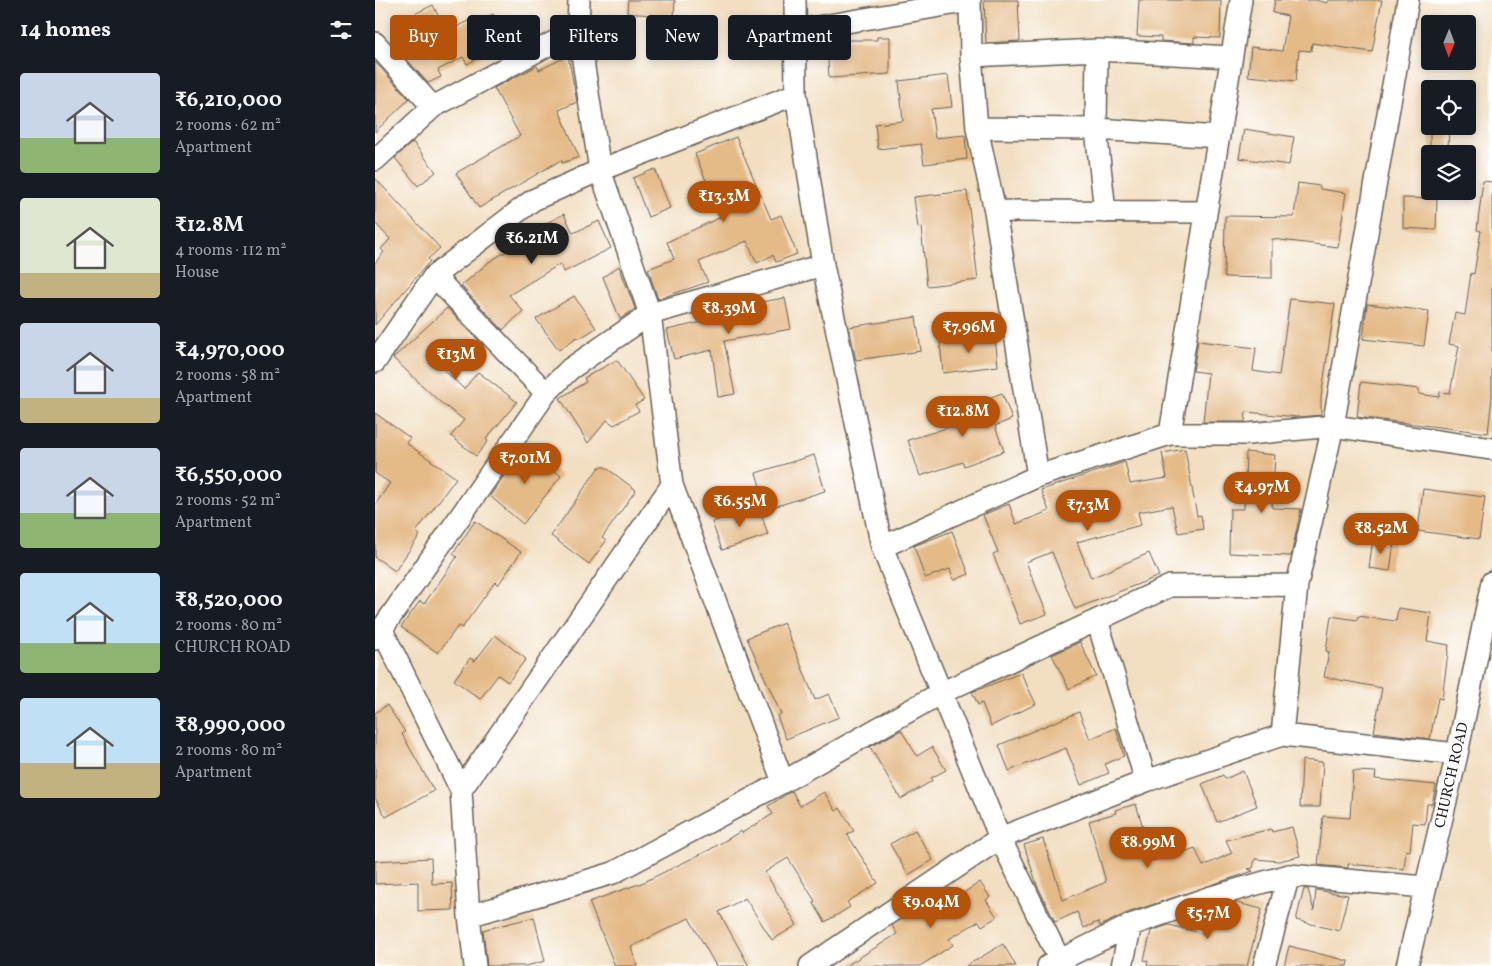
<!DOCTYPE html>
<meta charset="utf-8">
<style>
:root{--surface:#171b24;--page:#20242c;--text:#f1f3f6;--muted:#9ea1a6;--accent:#b45309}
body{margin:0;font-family:Vollkorn,serif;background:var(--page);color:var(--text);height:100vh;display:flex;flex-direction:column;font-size:19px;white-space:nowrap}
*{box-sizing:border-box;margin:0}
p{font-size:16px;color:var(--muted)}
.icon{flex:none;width:28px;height:28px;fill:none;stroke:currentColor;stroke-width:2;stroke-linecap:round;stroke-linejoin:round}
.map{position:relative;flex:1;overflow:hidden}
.details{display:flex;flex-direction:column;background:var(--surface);width:375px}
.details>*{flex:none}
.top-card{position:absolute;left:15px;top:15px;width:475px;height:45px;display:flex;gap:10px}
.needle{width:32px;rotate:181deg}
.fabs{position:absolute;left:1046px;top:15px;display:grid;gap:10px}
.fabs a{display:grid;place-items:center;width:55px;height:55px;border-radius:5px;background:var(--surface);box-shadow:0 2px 8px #0003;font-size:25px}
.price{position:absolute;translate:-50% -42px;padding:0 11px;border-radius:18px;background:var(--accent);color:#fff;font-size:16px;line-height:32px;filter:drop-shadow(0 1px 2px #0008)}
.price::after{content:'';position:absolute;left:50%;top:30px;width:15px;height:11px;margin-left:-8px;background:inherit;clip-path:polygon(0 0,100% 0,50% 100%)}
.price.current{background:#222;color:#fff}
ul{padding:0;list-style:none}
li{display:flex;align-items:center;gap:15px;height:125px;padding:0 20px}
li span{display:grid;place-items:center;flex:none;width:140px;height:100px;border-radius:5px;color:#555}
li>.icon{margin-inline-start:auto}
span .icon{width:60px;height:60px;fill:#fffc;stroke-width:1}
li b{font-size:21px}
h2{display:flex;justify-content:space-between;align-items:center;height:60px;padding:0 20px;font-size:21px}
.pill{padding:0 18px;border-radius:5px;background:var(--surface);box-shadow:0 2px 8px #0003;font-size:18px;line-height:45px}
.pill.current{background:var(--accent);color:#fff}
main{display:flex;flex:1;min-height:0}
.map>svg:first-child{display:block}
</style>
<main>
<section class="details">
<h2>14 homes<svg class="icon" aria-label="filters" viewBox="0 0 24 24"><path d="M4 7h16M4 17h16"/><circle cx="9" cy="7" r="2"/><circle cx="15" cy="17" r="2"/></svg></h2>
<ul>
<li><span style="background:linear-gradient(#c9d6e8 65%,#8fb573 0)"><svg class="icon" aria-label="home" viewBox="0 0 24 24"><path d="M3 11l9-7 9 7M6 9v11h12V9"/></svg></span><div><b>₹6,210,000</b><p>2 rooms · 62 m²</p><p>Apartment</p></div></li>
<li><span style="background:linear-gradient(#dfe7d0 75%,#c2b280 0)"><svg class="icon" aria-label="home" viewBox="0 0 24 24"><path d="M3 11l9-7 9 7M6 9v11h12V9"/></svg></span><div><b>₹12.8M</b><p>4 rooms · 112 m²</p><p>House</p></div></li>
<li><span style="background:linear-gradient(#c9d6e8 75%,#c2b280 0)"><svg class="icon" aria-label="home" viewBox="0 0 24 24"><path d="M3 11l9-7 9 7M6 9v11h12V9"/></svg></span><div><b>₹4,970,000</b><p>2 rooms · 58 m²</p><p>Apartment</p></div></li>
<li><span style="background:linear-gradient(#c9d6e8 65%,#8fb573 0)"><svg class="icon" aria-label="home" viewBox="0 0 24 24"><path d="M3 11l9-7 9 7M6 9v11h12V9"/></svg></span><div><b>₹6,550,000</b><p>2 rooms · 52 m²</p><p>Apartment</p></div></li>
<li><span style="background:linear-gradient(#bfe0f5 70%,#8fb573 0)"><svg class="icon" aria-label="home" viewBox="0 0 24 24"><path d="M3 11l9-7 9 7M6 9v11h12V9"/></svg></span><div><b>₹8,520,000</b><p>2 rooms · 80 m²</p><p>CHURCH ROAD</p></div></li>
<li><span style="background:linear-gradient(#bfe0f5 65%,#c2b280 0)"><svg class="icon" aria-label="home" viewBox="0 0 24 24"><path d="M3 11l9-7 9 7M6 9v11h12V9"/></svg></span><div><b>₹8,990,000</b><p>2 rooms · 80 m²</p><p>Apartment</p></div></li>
</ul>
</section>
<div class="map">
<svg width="1117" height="966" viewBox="0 0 1117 966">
<rect width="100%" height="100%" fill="#fff"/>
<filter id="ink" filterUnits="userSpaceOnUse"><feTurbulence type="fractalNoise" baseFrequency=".02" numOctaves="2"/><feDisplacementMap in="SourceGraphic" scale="10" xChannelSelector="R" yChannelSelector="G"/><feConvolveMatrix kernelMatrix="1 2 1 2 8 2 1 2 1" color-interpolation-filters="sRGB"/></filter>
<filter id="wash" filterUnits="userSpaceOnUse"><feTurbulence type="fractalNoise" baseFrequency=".0096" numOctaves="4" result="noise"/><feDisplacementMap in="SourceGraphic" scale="20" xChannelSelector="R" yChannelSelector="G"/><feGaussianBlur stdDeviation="1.12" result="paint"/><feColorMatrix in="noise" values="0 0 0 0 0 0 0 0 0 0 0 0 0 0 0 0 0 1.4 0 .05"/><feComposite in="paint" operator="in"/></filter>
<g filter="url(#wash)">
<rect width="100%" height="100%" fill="#f2dfc2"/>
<g id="blocks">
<!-- building -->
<path fill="#e4ba87" d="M253 0H300L299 17 252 13Z
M609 0H643L645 41 611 43Z
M764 0H846L845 38 819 37V43L786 41V37L762 36Z
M900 0H940L953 3V0H1007L997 52 937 43 936 51 924 50 921 81 873 76 876 47 907 51 913 16 898 13Z
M58 5 71 32 95 20 97 25 118 14 135 46 117 55 115 52 92 64 88 57 63 70 66 77 53 83 26 53 23 48 29 45 19 24Z
M502 37H515V74L454 78 452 40H502Z
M193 56 202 102 184 110 204 157 187 163 186 160 104 208 81 173 145 136 119 88 162 66 164 70Z
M0 62 34 99 0 132Z
M573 75 577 107 556 109 560 138 590 135 592 159 549 164 546 144 503 149 500 124 528 121 524 81Z
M1055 126H1074L1073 150H1055Z
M869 129 919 137 914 165 864 158Z
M361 137 396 219 406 215 422 254 401 262 398 255 382 263 372 241 324 262 333 282 283 299 273 269 299 259 292 242 346 217 320 154Z
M38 142 61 172 43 186 20 158Z
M280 169 295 208 273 217 258 178Z
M0 178 65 248 53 259 55 261 0 325V263L9 252 6 249 15 239 0 223Z
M1108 181 1117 182V397L1113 433 982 417 986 382 1044 389V394L1064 397 1065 392 1075 393 1084 346 1074 344 1080 313 1090 315 1096 273 1099 274 1106 231 1102 230Z
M923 183 945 186V189L971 193 963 247 897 239V278L849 277 850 216 919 217Z
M592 191 603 280 552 286 546 227 543 228 539 197Z
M1028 198 1062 199 1061 230 1028 228Z
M189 214 198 233 224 221 236 248 189 272 185 264 134 295 148 311 128 330 86 286 114 262 168 229 166 226Z
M244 266 260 309 245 319 228 277Z
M199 296 221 328 204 339 202 337 184 350 161 319Z
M410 298 416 329 349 341 360 394 343 397 337 350 299 359 292 330 358 315 356 307Z
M915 299 960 304 946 398V415L922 417 871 412 870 422H828L833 373 818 371 823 341 881 348 878 371 904 375Z
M992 304 1054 311 1049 346 988 339Z
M72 308 108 345 95 357 83 344 62 363 89 389 103 372 142 402 111 439 113 441 101 456 76 436 89 420 65 402 18 358Z
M541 317 546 351 481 360 474 327Z
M620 336 623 366 568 373 565 342Z
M242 360 269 400 260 405 264 411 239 425 232 420 213 443 185 398 211 382 209 378Z
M627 393 637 419 620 426 629 451 589 466 588 462 545 476 533 440 588 423 583 409Z
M0 413 35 438 31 443 81 478 41 532 45 535 20 571 0 557V505L15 483 0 473Z
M149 447 186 476 148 524 115 496Z
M810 449 822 516 826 515 828 529 803 533 797 506 763 512 766 525 702 542 716 578 774 553 784 576 700 609 677 552 651 562 672 614 645 624 618 554 623 552 608 515 634 504 641 524 674 511 666 490 750 462 755 484 792 478 787 453Z
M871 452 900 455 897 508 926 509 916 556 854 553 855 509H869Z
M439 455 450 491 392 509 381 473Z
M224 467H230L261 490 227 538 231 541 214 564 176 536Z
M1048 489 1110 497 1104 539 1043 531Z
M384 507 393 535 347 550 337 522Z
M100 521 146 552 123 585 120 582 87 628 83 626 63 653 26 627 45 601 49 604 82 557 78 554Z
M577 531 594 574 579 580 575 569 550 578 539 546Z
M998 538 1019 542 1015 571 994 568Z
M1023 608 1056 613 1052 641 1074 645 1067 699 1063 698 1055 739 999 732 1007 688 949 677 954 652 951 651 956 616 982 620 983 616 1021 621Z
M409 623 440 700 454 694 464 717 411 739 402 716 406 714 372 638Z
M120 635 151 659 133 682 123 675 105 699 79 680 95 658 100 661Z
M705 642 721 676 694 689 677 655Z
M646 673 661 704 616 726 607 703 603 705 597 692Z
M12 705 30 732 27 734 59 791 11 817 0 798V713Z
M704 712 715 739 741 728 749 756 730 764 734 773 706 785 691 748 634 771 624 745Z
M526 730 542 756 557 747 571 770 556 778 557 781 526 799 495 747Z
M927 760 948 762 945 807H925Z
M868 771 882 806 842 822 827 784 848 775 850 779Z
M978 771 1001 772 1000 779 1061 785 1057 804H1052L1050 824 1038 823 1035 851 1031 850 1029 869 973 864V868L943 865 948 816 975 818Z
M417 791 425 806 449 792 461 811 465 808 479 831 472 834 503 883 472 902 475 907 450 922 438 902 440 901 413 858 390 872 422 925 397 940 370 898 344 912 374 966H341L314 918 256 947 262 966H240L214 902 269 882 336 849 366 831 367 833 398 814 393 806Z
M761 804 778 861 798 853 799 856 820 848 828 866 857 853 851 840 896 829 897 832 917 827 925 856 904 861 880 859 878 868 873 869 878 871 752 913 725 926 723 922 709 928 702 912 680 922 662 885 649 845 668 839 688 900 731 882 714 821 741 813 740 810Z
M540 830 558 860 533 875 515 844Z
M56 858 57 884 77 883 78 910 43 911V882L0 884V861Z
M605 882 615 897 611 900 622 917 607 926 604 921 574 939 578 945 545 966H471L522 934 517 926 562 895 575 888 581 898Z
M929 889H933L939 911 941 890 973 895 964 931 921 920Z
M862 903 887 909 872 966H772L773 961 769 960 776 931 794 925 830 934 836 910Z
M159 917 170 961 151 966H112L108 930Z
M628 944 641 966H591Z
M914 946 973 961 972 966H909Z"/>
</g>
</g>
<g filter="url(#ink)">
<use href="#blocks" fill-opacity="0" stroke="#676056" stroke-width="1"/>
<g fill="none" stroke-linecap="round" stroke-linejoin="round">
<!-- minor casing -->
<g stroke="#676056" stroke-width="24">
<path id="minor" d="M204 0 203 29 225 170 275 314 297 485 408 782
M420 0 421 94 448 265 507 547 625 838 684 959
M595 0 596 56 602 128 620 211 663 476
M419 31 595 1
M0 43 58 107
M722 50 721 129 730 212
M596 56 722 50 856 57
M602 128 721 129 844 137
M0 160 58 107 203 29
M620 211 831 212
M59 276 171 393
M0 362 59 276 158 200 225 170 421 94
M795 434 866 0
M507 547 663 476 795 434H873L958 426 1117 449
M722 620 771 781
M7 630 86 790 94 916 100 966
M0 639 171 393 195 369 275 314 448 265
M907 735 922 585 958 426 1033 0
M86 790 297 485
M94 916 238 873 408 782 566 693 795 586 922 585
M435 966 625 838 771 781 907 735 1082 754
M673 966 756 925 836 897 914 875 1050 887
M747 966 756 925
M889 966 914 875
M1032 966 1082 754 1117 582"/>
</g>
<!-- minor -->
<use href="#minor" stroke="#fff" stroke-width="21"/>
</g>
</g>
<g text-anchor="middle" stroke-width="4.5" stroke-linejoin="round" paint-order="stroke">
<!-- street labels -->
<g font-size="15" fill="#1c1c1c" stroke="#fff">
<text transform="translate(1076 775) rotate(-77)" y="5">CHURCH ROAD</text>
</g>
</g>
</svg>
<div class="fabs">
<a><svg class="needle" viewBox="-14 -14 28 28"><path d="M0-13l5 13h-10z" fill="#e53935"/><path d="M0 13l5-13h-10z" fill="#9ea1a6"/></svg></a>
<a><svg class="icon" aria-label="locate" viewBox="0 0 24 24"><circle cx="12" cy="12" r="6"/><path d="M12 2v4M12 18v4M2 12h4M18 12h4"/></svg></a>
<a><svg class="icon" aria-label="layers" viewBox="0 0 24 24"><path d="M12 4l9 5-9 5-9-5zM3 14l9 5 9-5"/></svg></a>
</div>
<b class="price" style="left:349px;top:223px">₹13.3M</b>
<b class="price current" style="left:157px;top:265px">₹6.21M</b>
<b class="price" style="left:354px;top:335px">₹8.39M</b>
<b class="price" style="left:594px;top:354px">₹7.96M</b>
<b class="price" style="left:81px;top:381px">₹13M</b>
<b class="price" style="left:588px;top:438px">₹12.8M</b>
<b class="price" style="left:150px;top:485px">₹7.01M</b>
<b class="price" style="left:887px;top:514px">₹4.97M</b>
<b class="price" style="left:365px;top:528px">₹6.55M</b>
<b class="price" style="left:713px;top:532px">₹7.3M</b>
<b class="price" style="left:1006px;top:555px">₹8.52M</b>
<b class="price" style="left:773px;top:869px">₹8.99M</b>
<b class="price" style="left:556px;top:929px">₹9.04M</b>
<b class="price" style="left:833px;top:940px">₹5.7M</b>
<div class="top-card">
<a class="pill current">Buy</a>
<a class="pill">Rent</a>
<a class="pill">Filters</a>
<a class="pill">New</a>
<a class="pill">Apartment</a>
</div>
</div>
</main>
